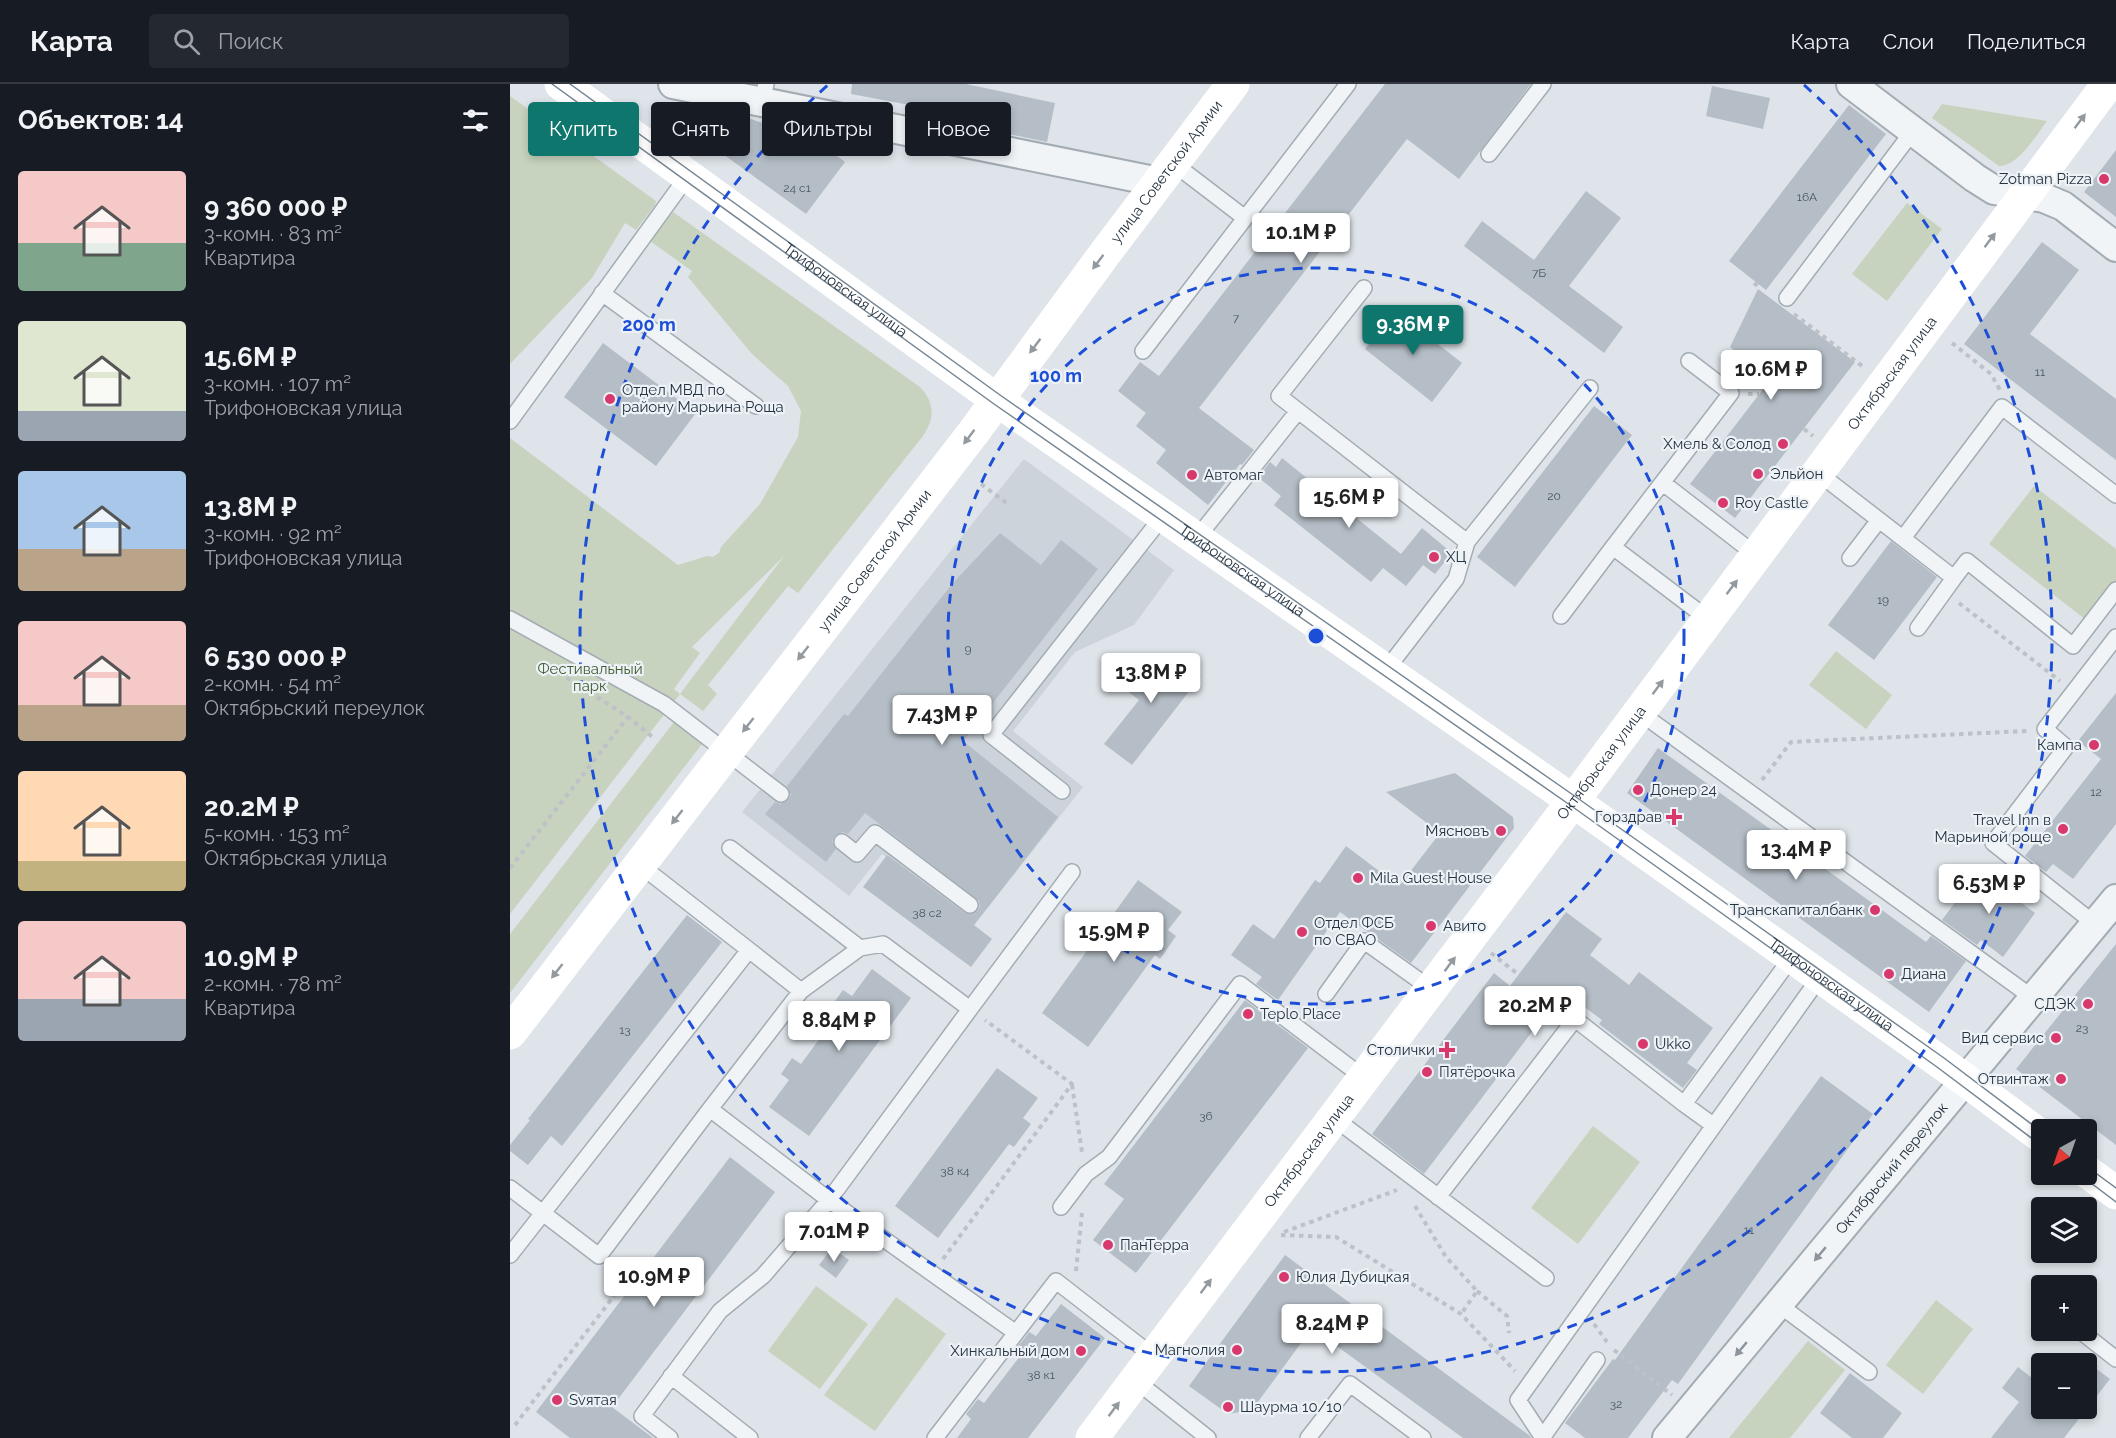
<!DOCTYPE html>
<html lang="ru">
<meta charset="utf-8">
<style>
:root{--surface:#171b24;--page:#242831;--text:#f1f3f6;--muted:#9ea1a6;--line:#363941;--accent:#0f766e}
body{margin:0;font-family:Raleway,sans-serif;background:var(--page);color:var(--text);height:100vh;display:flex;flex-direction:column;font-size:22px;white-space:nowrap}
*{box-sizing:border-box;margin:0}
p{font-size:20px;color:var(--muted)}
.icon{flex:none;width:33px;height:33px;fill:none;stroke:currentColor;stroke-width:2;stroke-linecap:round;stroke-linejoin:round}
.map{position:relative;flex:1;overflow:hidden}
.side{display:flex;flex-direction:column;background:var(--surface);width:510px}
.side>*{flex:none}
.hud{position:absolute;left:18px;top:18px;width:570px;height:54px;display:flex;gap:12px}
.needle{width:39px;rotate:220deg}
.buttons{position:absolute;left:1521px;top:1035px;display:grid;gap:12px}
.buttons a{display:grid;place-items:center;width:66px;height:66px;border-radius:6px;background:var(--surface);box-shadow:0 3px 9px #0003;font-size:30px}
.price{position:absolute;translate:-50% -51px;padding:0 14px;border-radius:6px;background:#fff;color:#222;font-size:20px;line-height:39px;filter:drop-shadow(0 2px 3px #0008)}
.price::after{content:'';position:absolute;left:50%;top:36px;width:18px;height:14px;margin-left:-9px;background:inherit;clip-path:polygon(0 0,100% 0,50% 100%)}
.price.current{background:var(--accent);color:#fff}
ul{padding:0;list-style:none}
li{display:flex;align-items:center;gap:18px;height:150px;padding:0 18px}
li span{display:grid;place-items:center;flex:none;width:168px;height:120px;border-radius:6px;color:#555}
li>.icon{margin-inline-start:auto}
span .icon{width:72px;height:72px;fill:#fffc;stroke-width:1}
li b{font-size:26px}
h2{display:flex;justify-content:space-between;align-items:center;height:72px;padding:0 18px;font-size:26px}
.tag{padding:0 21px;border-radius:6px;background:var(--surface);box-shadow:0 3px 9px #0003;font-size:21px;line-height:54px}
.tag.current{background:var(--accent);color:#fff}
header{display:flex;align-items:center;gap:36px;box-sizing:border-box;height:84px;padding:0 30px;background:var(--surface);border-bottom:2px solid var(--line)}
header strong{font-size:28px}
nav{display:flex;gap:33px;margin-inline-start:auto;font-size:21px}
.search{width:420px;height:54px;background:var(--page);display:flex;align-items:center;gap:15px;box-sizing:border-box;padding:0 21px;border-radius:6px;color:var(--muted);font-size:22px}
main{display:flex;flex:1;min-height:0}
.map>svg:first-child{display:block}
</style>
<header>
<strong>Карта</strong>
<div class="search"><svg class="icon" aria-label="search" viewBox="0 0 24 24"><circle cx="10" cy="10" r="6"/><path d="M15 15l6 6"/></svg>Поиск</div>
<nav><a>Карта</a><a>Слои</a><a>Поделиться</a></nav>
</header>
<main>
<section class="side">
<h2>Объектов: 14<svg class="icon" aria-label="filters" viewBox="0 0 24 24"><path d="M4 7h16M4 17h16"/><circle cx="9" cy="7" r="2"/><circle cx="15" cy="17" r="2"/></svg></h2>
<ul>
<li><span style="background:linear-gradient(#f6c9c9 60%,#7fa58c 0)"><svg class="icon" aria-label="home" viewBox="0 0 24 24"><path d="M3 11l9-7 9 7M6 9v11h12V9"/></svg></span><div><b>9 360 000 ₽</b><p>3-комн. · 83 m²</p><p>Квартира</p></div></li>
<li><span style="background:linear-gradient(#dfe7d0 75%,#9aa5b1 0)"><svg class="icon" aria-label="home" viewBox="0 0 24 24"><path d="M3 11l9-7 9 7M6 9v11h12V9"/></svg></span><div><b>15.6M ₽</b><p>3-комн. · 107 m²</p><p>Трифоновская улица</p></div></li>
<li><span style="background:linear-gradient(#a9c7e8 65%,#b9a48a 0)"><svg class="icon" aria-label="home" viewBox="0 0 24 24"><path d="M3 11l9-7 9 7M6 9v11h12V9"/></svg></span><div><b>13.8M ₽</b><p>3-комн. · 92 m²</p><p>Трифоновская улица</p></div></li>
<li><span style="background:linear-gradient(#f6c9c9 70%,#b9a48a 0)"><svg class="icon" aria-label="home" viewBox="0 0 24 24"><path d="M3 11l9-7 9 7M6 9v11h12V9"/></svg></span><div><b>6 530 000 ₽</b><p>2-комн. · 54 m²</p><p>Октябрьский переулок</p></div></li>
<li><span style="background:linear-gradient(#ffd9b3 75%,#c2b280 0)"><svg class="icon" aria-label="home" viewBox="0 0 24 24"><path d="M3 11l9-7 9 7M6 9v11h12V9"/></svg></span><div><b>20.2M ₽</b><p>5-комн. · 153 m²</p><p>Октябрьская улица</p></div></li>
<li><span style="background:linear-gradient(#f6c9c9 65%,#9aa5b1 0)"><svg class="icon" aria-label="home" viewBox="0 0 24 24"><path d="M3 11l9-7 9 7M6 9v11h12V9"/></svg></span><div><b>10.9M ₽</b><p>2-комн. · 78 m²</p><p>Квартира</p></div></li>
</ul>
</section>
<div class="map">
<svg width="1606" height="1354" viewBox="0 0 1606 1354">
<rect width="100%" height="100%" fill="#dee4e9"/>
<!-- built -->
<path fill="#ccd3db" d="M514 375 664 486 624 541 565 568 503 647 573 703 465 840 372 770 339 812 232 728Z"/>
<!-- green -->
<path fill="#c7d3be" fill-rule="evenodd" d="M0 12 146 117 145 121 126 146 115 139 82 194 0 280Z
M1432 20 1537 37C1527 50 1508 83 1489 82L1422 34Z
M1397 119 1432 145 1377 217 1342 190Z
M163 128 410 303C425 319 425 334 413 352L288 509 278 502 198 601 207 610 193 627 170 610 0 830V354L168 481 197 472 203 473 209 469 211 463 250 420 288 353 291 327 278 302 242 270 178 193 182 187 140 157ZM274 472 170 610 164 605 190 569 182 563Z
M1524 402 1606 465V497L1576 536 1479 460Z
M1326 567 1382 611 1356 645 1299 601Z
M164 638 192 660 0 909V850Z
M1083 1042 1130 1078 1068 1160 1021 1124Z
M306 1202 358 1240 310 1305 258 1267Z
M386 1213 436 1250 365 1347 314 1311Z
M1426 1216 1463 1245 1413 1310 1376 1281Z
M1298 1257 1335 1286 1280 1354H1219Z"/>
<!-- building -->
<path fill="#b5bec6" d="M342 0H456L545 19 537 58 446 39 448 30 341 10Z
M875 0H1021L949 95 897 55 689 324 744 366 732 381 730 380 698 421 646 379 656 366 626 342 636 329 608 307 630 278 649 292Z
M1202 2 1260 14 1253 45 1196 32Z
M1339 21 1376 50 1256 206 1219 177Z
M232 32 309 58 335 78 296 130 206 65Z
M1606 66V133L1574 108Z
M1076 107 1111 134 1059 202 1113 243 1094 269 954 162 972 137 1024 176Z
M1532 158 1569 186 1520 250 1606 315V376L1454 260Z
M1248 205 1345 278 1225 434 1180 400 1261 295 1220 263Z
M885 226 952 279 922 318 855 265Z
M93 259 186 329 146 382 54 313Z
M1084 322 1122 351 1005 503 967 473Z
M772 374 891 470 912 444 942 469 925 490 913 481 896 502 873 484 861 498 764 421 771 412 748 393 760 378 766 383Z
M490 449 531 481 551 456 588 485 453 657 548 733 464 841 482 855 461 883 353 803 377 771 455 829 463 830 467 827 470 823 469 817 355 729 338 750 333 748 325 752 322 757 326 765 316 778 255 730 265 718 270 720 278 716 281 711 277 702 334 630 338 632 442 500Z
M1381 457 1427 493 1364 576 1318 541Z
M636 569 654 584 664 571 691 592 622 681 594 660 629 616 611 602Z
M1606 609V740L1563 795 1543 780 1536 788 1515 772 1591 675 1568 657Z
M1148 664 1416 858 1421 852 1456 877 1419 928 1117 709Z
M945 689 1003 733 1004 744 901 879 830 828 768 916 746 900 752 893 721 871 743 840 764 855 805 796 810 799 836 762 889 802 930 749 876 708Z
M1468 787 1525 829 1493 873 1471 856 1467 861 1432 836Z
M628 796 672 828 658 846 666 852 650 875 645 871 578 963 532 929Z
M1056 828 1092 855 1080 871 1119 901 1129 888 1203 944 1177 979 1187 986 1173 1004 1089 940 1092 936 1053 907 914 1090 862 1050 984 889 1000 902Z
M177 831 212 858 52 1062 41 1052 18 1081 0 1067V1061L20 1036 18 1035Z
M1606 860V1061L1506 985Z
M362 885 401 914 299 1052 259 1023 279 996 271 990 282 974 291 980 330 927 322 921 333 906 342 912Z
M735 916 798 964 626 1189 583 1156 614 1115 594 1100Z
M487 984 528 1014 513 1034 521 1040 504 1063 499 1060 428 1154 385 1122Z
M1311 992 1363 1030 1168 1300 1162 1296 1118 1354H1075L1055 1339 1103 1275 1105 1276Z
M220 1073 265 1108 102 1323 143 1354H60L26 1328Z
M322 1164 339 1176 326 1194 309 1181Z
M775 1171 1020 1352 1021 1354H953L802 1244 742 1326 718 1330 679 1302Z
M551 1220 595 1254 518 1354H447L461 1335 456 1330 468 1315 474 1319 514 1267 508 1262 514 1255 519 1248 526 1252Z
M1576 1277 1600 1295 1554 1354H1481L1509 1318 1492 1304 1508 1283 1526 1297 1532 1290V1324H1576Z
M1340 1289 1392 1329 1373 1354H1342L1310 1329Z"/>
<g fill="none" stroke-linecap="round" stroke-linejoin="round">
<!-- lane casing -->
<g stroke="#a3acb3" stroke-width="18">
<path id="lane" d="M252 18 256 0
M979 70 1033 0
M663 79 735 134
M854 204 769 312 957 458
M92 209 246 322
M1277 214 1403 47
M633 267 838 0
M1179 277 1221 309 1103 463 1198 535
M0 337 177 93
M1307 388 1444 494 1408 544
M1153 399 1246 471
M1393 454 1492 323 1606 411
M686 455 788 327
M1340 474 1369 436
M1444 494 1457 477 1563 562 1606 506
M1051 532 1103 463
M0 535 154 620 271 710
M876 586 946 495 957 458 1080 304
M1129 628 1523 914
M552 707 481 651 653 432
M332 758 347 770 365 749 460 821
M220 764 350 864 373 860 460 925 319 1116 506 1249
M1585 840 1483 759 1556 663 1535 645 1606 553
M239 866 291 907
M816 910 854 857 921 905
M460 925 562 788
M1174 1020 1203 1041
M824 1034 1036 1194
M0 1104 89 1172 200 1025
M928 1113 1065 935 1174 1020 1282 873
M551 1123 576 1090 599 1073 730 900 854 994
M0 1171 239 866 130 781
M1268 1220 1359 1288
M1569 1246 1606 1275
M161 1292 240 1354
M625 1296 698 1354
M160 1354 132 1332 210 1227 253 1192 319 1116 200 1025 291 907 350 864
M425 1354 546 1197 643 1272
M798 1354 840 1300 913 1354
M1032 1354 1087 1276
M1033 1354 1008 1316 1310 893"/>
</g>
<!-- street casing -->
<g stroke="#a3acb3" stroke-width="32">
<g id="street">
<path d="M163 0 649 98"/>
<path d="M1341 0 1465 94 1484 106 1534 114 1553 122 1606 163"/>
<path id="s1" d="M1157 1354 1606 815"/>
</g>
</g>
<!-- path -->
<path stroke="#bcc2c8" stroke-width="4" stroke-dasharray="4.5 4.5" stroke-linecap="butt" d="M1244 199 1249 203
M1284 230 1352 282
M1442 259 1481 290 1490 306
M1238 310H1249
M1294 345 1303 352
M471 400 498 420
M1449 519 1550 597
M34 579 118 633 145 655
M1252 696 1281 658 1517 647
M0 784 118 633
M981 869 1009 891
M562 1001 572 1068
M905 1122 936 1173 967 1207 951 1230
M774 1148 887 1106
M771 1151 826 1153 951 1230 1005 1287
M433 1175 562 1000 475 936
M566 1187 572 1129
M967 1207 997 1232 999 1249
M1084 1240 1097 1258
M1104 1266 1162 1311
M5 1341 104 1212"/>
<!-- lane -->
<use href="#lane" stroke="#f1f4f7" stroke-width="15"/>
<!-- street -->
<use href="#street" stroke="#f1f4f7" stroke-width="28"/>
<!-- secondary -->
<g stroke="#fff" stroke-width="33">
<path id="s2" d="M51 0 487 316 1063 717 1454 995 1532 1053"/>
<path id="s3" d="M0 949 463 349 596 168 723 0"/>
<path d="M1576 1087 1606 1109"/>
<path id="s4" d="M582 1354 1063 717 1598 0"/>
</g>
<!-- tram -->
<path stroke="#768693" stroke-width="1.5" d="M42 0 484 320 1060 721 1427 983 1532 1062
M60 0 490 311 1066 713 1434 974 1532 1048
M1576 1082 1606 1104
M1569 1090 1606 1118"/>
</g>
<!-- one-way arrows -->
<defs><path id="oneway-solid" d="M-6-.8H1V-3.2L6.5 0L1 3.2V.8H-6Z" transform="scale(1.5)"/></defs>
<g fill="#929aa0">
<use href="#oneway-solid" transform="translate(1570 37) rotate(-53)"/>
<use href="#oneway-solid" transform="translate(1480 156) rotate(-53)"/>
<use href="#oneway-solid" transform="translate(588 178) rotate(127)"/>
<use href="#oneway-solid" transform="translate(525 262) rotate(127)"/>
<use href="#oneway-solid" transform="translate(459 353) rotate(127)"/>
<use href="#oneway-solid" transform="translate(1222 503) rotate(-53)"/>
<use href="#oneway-solid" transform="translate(293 569) rotate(128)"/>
<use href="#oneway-solid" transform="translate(1148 603) rotate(-53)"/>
<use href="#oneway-solid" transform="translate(238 641) rotate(128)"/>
<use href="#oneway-solid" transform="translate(167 733) rotate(128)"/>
<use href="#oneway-solid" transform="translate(940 880) rotate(-53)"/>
<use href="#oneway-solid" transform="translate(47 887) rotate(128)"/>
<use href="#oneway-solid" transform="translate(696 1202) rotate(-53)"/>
<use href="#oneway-solid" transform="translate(604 1325) rotate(-53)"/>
</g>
<g fill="#8c949c">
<use href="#oneway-solid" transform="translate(1310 1170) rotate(130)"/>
<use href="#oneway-solid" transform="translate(1231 1265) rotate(130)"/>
</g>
<!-- distance rings -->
<g fill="none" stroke="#1d4ed8" stroke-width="3" stroke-dasharray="10 8">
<circle cx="806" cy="552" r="368"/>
<path d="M1294 1A736 736 0 1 1 318 1"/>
</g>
<!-- markers -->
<g fill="#d8386b" stroke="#edf2f6" stroke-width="2">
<circle cx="1594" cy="95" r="6"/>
<circle cx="100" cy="315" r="6"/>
<circle cx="1273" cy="360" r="6"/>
<circle cx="1248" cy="390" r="6"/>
<circle cx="682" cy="391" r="6"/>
<circle cx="1213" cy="419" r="6"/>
<circle cx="924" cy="473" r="6"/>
<circle cx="1584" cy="661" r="6"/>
<circle cx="1128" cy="706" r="6"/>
<path d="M1161 724h6v6h6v6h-6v6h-6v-6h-6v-6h6z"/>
<circle cx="1553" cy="745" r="6"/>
<circle cx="991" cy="747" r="6"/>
<circle cx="848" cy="794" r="6"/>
<circle cx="1365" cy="826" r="6"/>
<circle cx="921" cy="842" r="6"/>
<circle cx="792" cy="848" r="6"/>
<circle cx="1379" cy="890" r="6"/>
<circle cx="1578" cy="920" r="6"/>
<circle cx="738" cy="930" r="6"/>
<circle cx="1546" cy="954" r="6"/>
<circle cx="1133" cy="960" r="6"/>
<path d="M934 957h6v6h6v6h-6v6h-6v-6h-6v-6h6z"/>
<circle cx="917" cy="988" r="6"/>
<circle cx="1551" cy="995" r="6"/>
<circle cx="598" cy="1161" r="6"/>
<circle cx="774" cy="1193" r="6"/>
<circle cx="727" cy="1266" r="6"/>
<circle cx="571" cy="1267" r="6"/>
<circle cx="47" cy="1316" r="6"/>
<circle cx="718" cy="1323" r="6"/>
</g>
<g text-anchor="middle" stroke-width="4.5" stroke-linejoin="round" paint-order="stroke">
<!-- number labels -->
<g font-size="12" fill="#4a5662">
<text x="287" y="108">24 с1</text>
<text x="1297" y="117">16А</text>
<text x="1029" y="193">7Б</text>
<text x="726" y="238">7</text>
<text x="1530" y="292">11</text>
<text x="1044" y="416">20</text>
<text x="1373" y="520">19</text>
<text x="458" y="569">9</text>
<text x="1586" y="712">12</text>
<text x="417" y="833">38 с2</text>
<text x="1572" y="948">23</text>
<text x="115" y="950">13</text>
<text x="696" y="1036">36</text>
<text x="445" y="1091">38 к4</text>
<text x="1239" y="1150">11</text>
<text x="531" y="1295">38 к1</text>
<text x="1106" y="1324">32</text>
</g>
<!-- street labels -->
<g font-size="15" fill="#263441" stroke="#edf2f6">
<text dy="5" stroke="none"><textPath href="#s3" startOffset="1083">улица Советской Армии</textPath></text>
<text dy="5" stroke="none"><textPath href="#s2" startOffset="351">Трифоновская улица</textPath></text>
<text dy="5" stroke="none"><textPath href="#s4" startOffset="1332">Октябрьская улица</textPath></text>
<text dy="5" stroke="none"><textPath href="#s3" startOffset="597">улица Советской Армии</textPath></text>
<text dy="5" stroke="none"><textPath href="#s2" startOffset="837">Трифоновская улица</textPath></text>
<text dy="5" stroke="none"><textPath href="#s4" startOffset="846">Октябрьская улица</textPath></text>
<text dy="5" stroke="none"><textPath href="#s2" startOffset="1557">Трифоновская улица</textPath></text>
<text dy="5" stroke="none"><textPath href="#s4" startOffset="360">Октябрьская улица</textPath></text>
<text dy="5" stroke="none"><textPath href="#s1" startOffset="351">Октябрьский переулок</textPath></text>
</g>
<!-- poi labels -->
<g font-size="15" fill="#263441" stroke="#edf2f6" text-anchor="start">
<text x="1582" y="100" text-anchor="end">Zotman Pizza</text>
<text x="112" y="311">Отдел МВД по<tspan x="112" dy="17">району Марьина Роща</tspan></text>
<text x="1261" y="365" text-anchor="end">Хмель &amp; Солод</text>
<text x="1260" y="395">Эльйон</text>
<text x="694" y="396">Автомаг</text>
<text x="1225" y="424">Roy Castle</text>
<text x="936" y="478">ХЦ</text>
<text x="1572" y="666" text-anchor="end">Кампа</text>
<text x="1140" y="711">Донер 24</text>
<text x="1152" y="738" text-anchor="end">Горздрав</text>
<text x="1541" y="741" text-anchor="end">Travel Inn в<tspan x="1541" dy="17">Марьиной роще</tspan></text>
<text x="979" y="752" text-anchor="end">Мясновъ</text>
<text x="860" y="799">Mila Guest House</text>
<text x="1353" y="831" text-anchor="end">Транскапиталбанк</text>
<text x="804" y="844">Отдел ФСБ<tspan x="804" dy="17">по СВАО</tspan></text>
<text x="933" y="847">Авито</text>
<text x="1391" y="895">Диана</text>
<text x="1566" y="925" text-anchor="end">СДЭК</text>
<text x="750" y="935">Teplo Place</text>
<text x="1534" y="959" text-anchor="end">Вид сервис</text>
<text x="1145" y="965">Ukko</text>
<text x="925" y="971" text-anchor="end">Столички</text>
<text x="929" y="993">Пятёрочка</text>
<text x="1539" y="1000" text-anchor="end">Отвинтаж</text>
<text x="610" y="1166">ПанТерра</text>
<text x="786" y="1198">Юлия Дубицкая</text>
<text x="715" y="1271" text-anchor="end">Магнолия</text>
<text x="559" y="1272" text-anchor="end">Хинкальный дом</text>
<text x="59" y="1321">Svятая</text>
<text x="730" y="1328">Шаурма 10/10</text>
</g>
<!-- park labels -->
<g font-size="15" fill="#415d32" stroke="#edf2f6">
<text x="80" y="590">Фестивальный<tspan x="80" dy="17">парк</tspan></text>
</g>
</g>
<circle cx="806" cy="552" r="9" fill="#1d4ed8" stroke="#edf2f6" stroke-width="3"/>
<g font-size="18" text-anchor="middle" font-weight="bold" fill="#1d4ed8" stroke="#edf2f6" stroke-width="4.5" stroke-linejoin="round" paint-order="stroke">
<text x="139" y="247">200 m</text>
<text x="546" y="298">100 m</text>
</g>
</svg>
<div class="buttons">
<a><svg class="needle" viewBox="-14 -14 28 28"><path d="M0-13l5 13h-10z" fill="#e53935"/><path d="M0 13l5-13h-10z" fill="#9ea1a6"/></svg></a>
<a><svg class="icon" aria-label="layers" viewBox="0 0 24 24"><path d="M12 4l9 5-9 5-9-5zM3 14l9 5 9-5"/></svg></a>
<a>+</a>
<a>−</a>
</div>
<b class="price" style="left:791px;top:180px">10.1M ₽</b>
<b class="price current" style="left:903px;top:272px">9.36M ₽</b>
<b class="price" style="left:1261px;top:317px">10.6M ₽</b>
<b class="price" style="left:839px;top:445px">15.6M ₽</b>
<b class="price" style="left:641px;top:620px">13.8M ₽</b>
<b class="price" style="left:432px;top:662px">7.43M ₽</b>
<b class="price" style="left:1286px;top:797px">13.4M ₽</b>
<b class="price" style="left:1479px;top:831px">6.53M ₽</b>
<b class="price" style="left:604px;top:879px">15.9M ₽</b>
<b class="price" style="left:1025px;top:953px">20.2M ₽</b>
<b class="price" style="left:329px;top:968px">8.84M ₽</b>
<b class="price" style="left:324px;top:1179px">7.01M ₽</b>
<b class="price" style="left:144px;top:1224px">10.9M ₽</b>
<b class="price" style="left:822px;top:1271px">8.24M ₽</b>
<div class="hud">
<a class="tag current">Купить</a>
<a class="tag">Снять</a>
<a class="tag">Фильтры</a>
<a class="tag">Новое</a>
</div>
</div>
</main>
